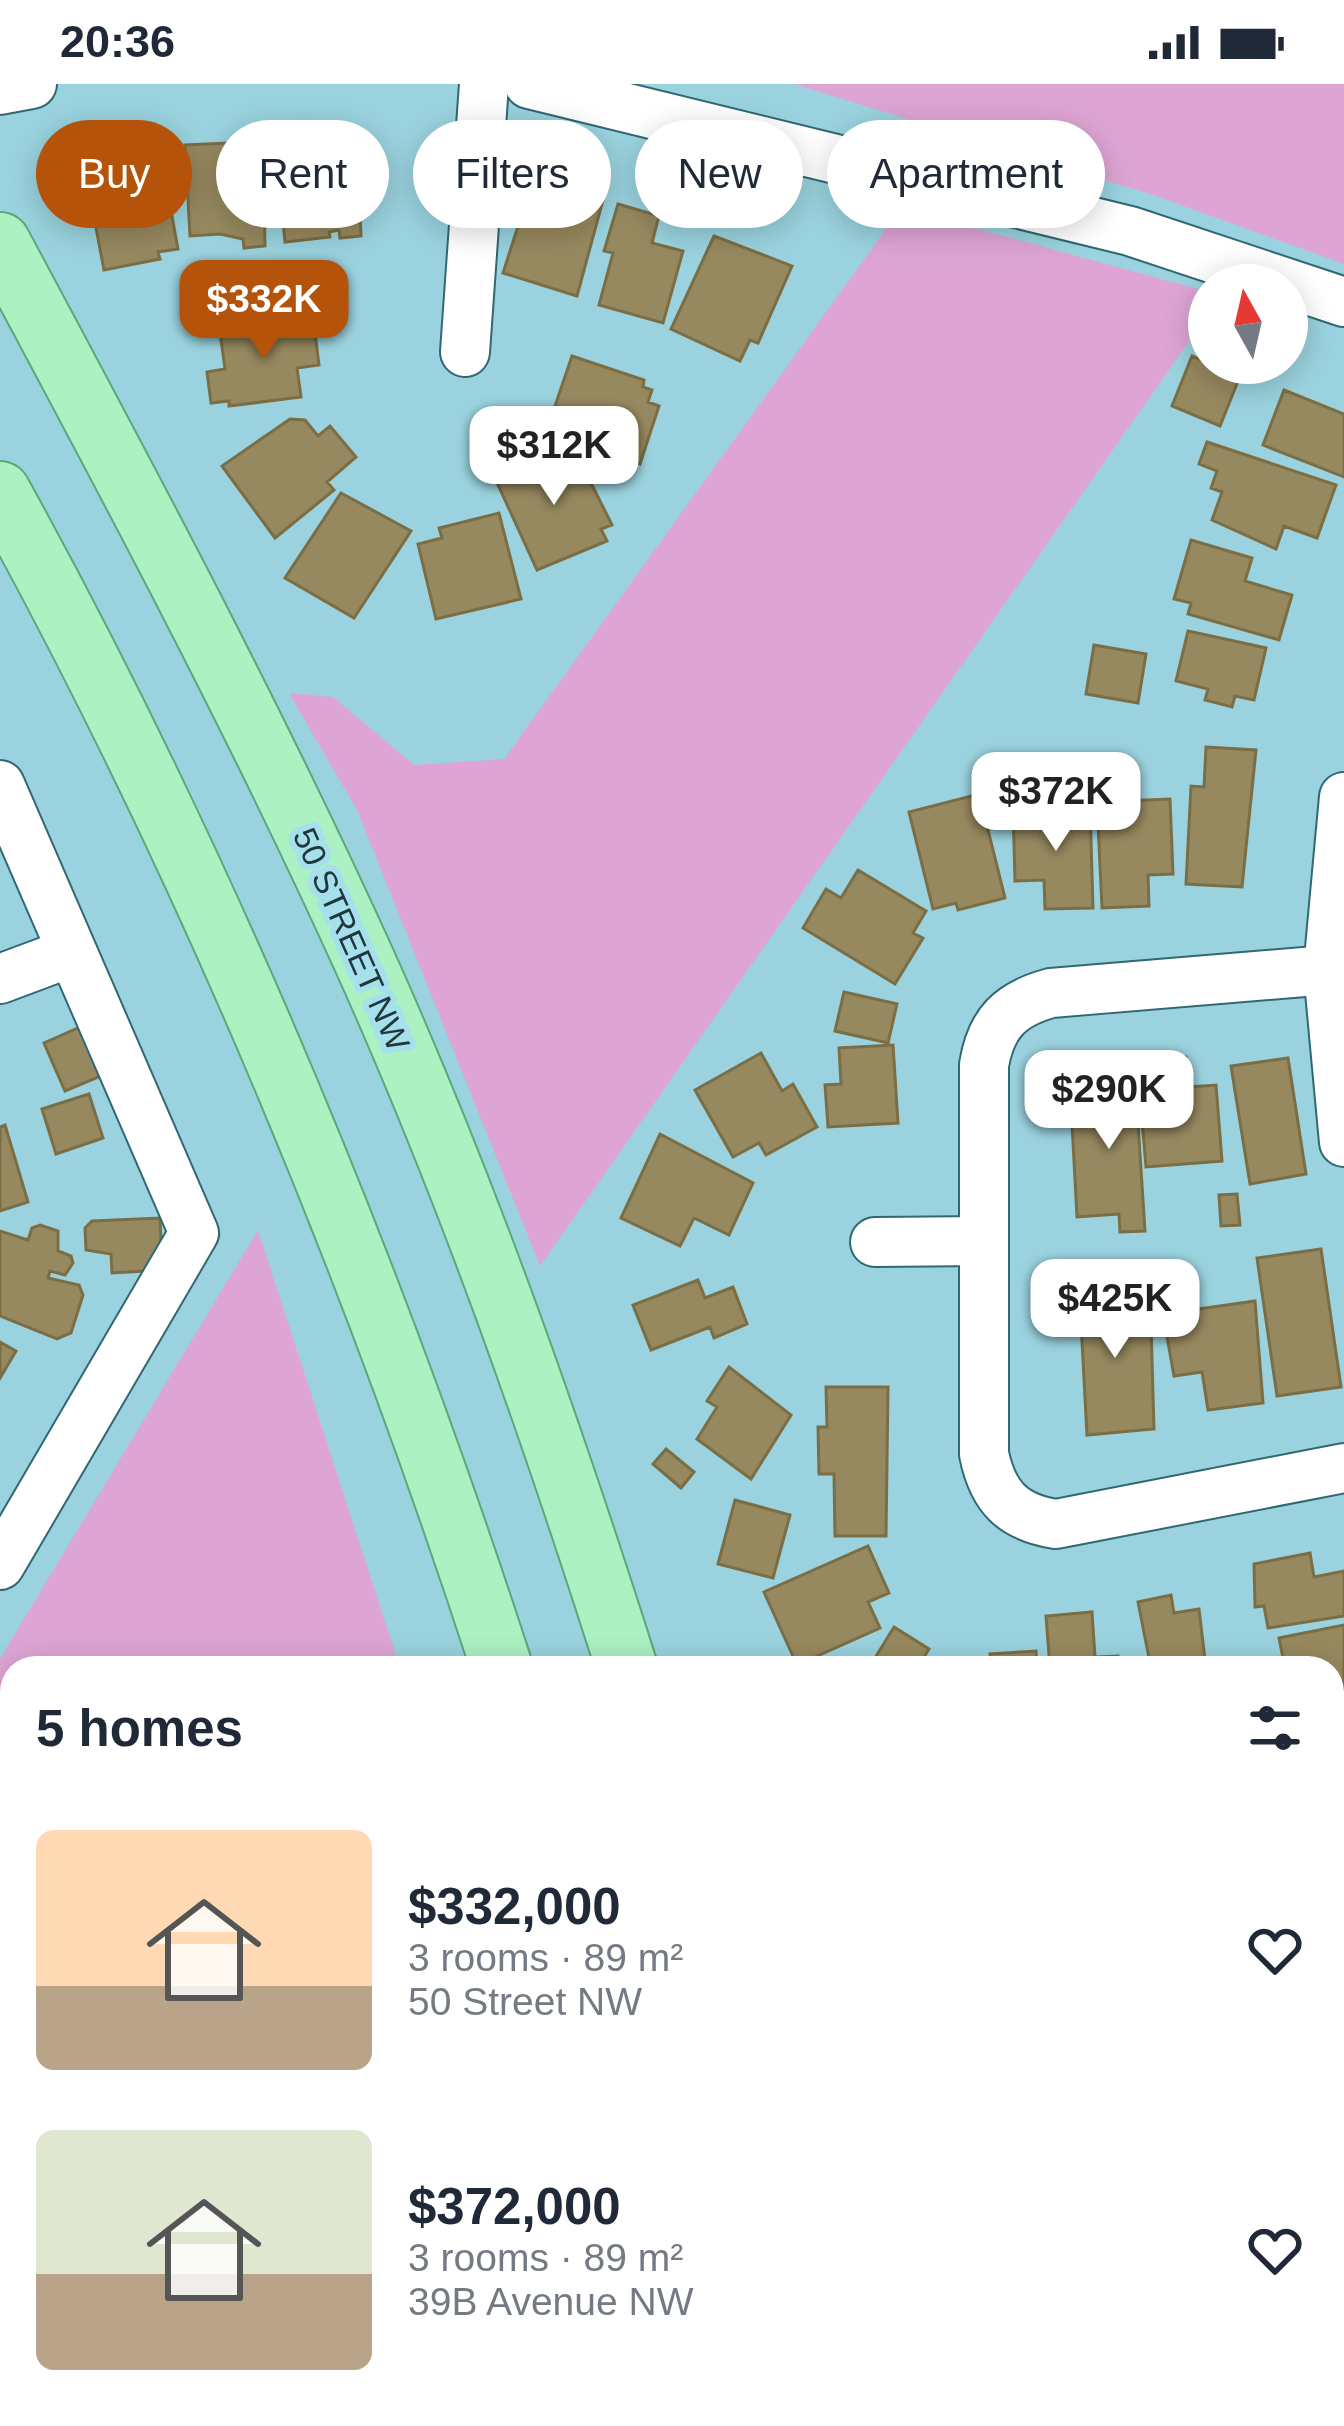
<!DOCTYPE html>
<meta charset="utf-8">
<style>
:root{--surface:#fff;--page:#f2f2f3;--text:#1f2937;--muted:#747a83;--accent:#b45309}
body{margin:0;font-family:Helvetica,sans-serif;background:var(--page);color:var(--text);height:100vh;display:flex;flex-direction:column;font-size:45px;white-space:nowrap}
*{box-sizing:border-box;margin:0}
p{font-size:39px;color:var(--muted)}
.icon{flex:none;width:66px;height:66px;fill:none;stroke:currentColor;stroke-width:2;stroke-linecap:round;stroke-linejoin:round}
.map{position:relative;flex:1;overflow:hidden}
.sheet{position:absolute;left:0px;top:1572px;width:1344px;height:771px;display:flex;flex-direction:column;background:var(--surface);border-radius:36px 36px 0 0;box-shadow:0 6px 30px #0003}
.sheet>*{flex:none}
.guide{position:absolute;left:36px;top:36px;width:1272px;height:108px;display:flex;gap:24px}
.needle{width:78px;rotate:352deg}
.tools{position:absolute;left:1188px;top:180px;display:grid;gap:24px}
.tools a{display:grid;place-items:center;width:120px;height:120px;border-radius:50%;background:var(--surface);box-shadow:0 6px 30px #0003;font-size:60px}
.price{position:absolute;translate:-50% -102px;padding:0 27px;border-radius:24px;background:#fff;color:#222;font-size:39px;line-height:78px;filter:drop-shadow(0 3px 6px #0008)}
.price::after{content:'';position:absolute;left:50%;top:72px;width:36px;height:27px;margin-left:-18px;background:inherit;clip-path:polygon(0 0,100% 0,50% 100%)}
.price.active{background:var(--accent);color:#fff}
ul{padding:0;list-style:none}
li{display:flex;align-items:center;gap:36px;height:300px;padding:0 36px}
li span{display:grid;place-items:center;flex:none;width:336px;height:240px;border-radius:18px;color:#555}
li>.icon{margin-inline-start:auto}
span .icon{width:144px;height:144px;fill:#fffc;stroke-width:1}
li b{font-size:51px}
h2{display:flex;justify-content:space-between;align-items:center;height:144px;padding:0 36px;font-size:51px}
.chip{padding:0 42px;border-radius:54px;background:var(--surface);box-shadow:0 6px 30px #0003;font-size:42px;line-height:108px}
.chip.active{background:var(--accent);color:#fff}
.status{display:flex;justify-content:space-between;align-items:center;height:84px;padding:0 60px;background:var(--surface);direction:ltr}
.status svg{height:33px;fill:currentColor}
.map>svg:first-child{display:block}
</style>
<div class="status"><b>20:36</b><svg viewBox="0 0 49 12"><path d="M0 12V9h3v3zM5 12V6h3v6zM10 12V3h3v9zM15 12V0h3v12zM26 1h20v11H26zM47 4h2v5h-2z"/></svg></div>
<div class="map">
<svg width="1344" height="2342" viewBox="0 0 1344 2342">
<rect width="100%" height="100%" fill="#9ad3df"/>
<!-- green -->
<path fill="#dea5d4" d="M794 0H1344V180L1156 112Z
M901 124 1209 208V229L540 1182 357 726 289 609 333 613 414 681 504 675Z
M258 1146 400 1584H12V1969L0 1985V1575Z"/>
<!-- building -->
<path fill="#97895f" stroke="#7b6e44" stroke-width="3" d="M330 54 333 88 358 85 361 152 340 154 339 146 329 148 330 153 285 158 275 59Z
M228 59 229 70 263 68 265 162 244 164 243 155 220 150 190 152 185 61Z
M121 69 129 112 167 105 178 165 158 168 160 175 104 186 92 123 82 126 73 78Z
M562 104 603 116 577 212 503 189 519 139 527 141 531 128 542 122 555 127Z
M618 120 659 132 652 159 683 167 663 239 599 221 613 169 604 167Z
M714 152 792 182 758 259 750 256 740 277 671 245Z
M313 233 319 281 297 284 301 313 229 322V317L211 319 207 288 225 285 220 248Z
M572 272 644 296 643 303 652 306 648 318 659 322 640 380 563 349 570 327 555 322Z
M1192 272 1240 292 1220 342 1172 322Z
M1284 306 1344 330V393L1263 361Z
M290 335 305 336 318 352 330 342 356 373 327 398 334 406 275 454 222 382Z
M1207 358 1336 401 1317 454 1284 442 1276 465 1212 436 1222 408 1211 404 1217 387 1199 380Z
M576 369 612 441 601 445 607 457 537 486 493 390 534 372 539 385Z
M341 409 411 447 354 534 285 494Z
M499 429 521 515 436 535 418 460 442 454 439 444Z
M1191 456 1252 474 1245 497 1292 511 1279 556 1188 530 1191 519 1174 515Z
M1188 547 1266 564 1254 616 1235 612 1232 623 1205 616 1208 605 1176 597Z
M1094 561 1146 570 1138 619 1086 610Z
M1206 663 1256 666 1242 803 1186 800 1191 702 1204 703Z
M979 710 1005 814 958 826 956 819 933 825 909 728Z
M1170 715 1173 790 1148 791 1149 822 1102 824 1097 718Z
M1090 723 1093 824 1045 825 1044 796 1015 797 1013 725Z
M858 786 926 827 913 849 923 854 895 900 803 844 826 805 841 814Z
M844 908 897 920 888 959 835 947Z
M87 940 108 989 65 1007 44 959Z
M893 961 898 1039 828 1043 825 1001 841 1000 839 964Z
M761 969 782 1007 793 1000 817 1043 766 1071 759 1059 733 1073 695 1006Z
M1186 973 1189 1003 1216 1001 1222 1077 1146 1083 1137 977Z
M1288 974 1306 1090 1250 1100 1231 982Z
M1135 993 1145 1147 1120 1148 1119 1130 1077 1133 1072 1040 1080 1039 1078 996Z
M89 1010 103 1054 56 1070 42 1025Z
M5 1041 28 1118 0 1127V1043Z
M660 1050 753 1099 729 1151 694 1134 680 1162 621 1134Z
M1237 1110 1240 1141 1221 1142 1219 1111Z
M160 1134 162 1186 112 1189 111 1170 86 1166 85 1144 92 1137Z
M40 1141 58 1147V1167L71 1172 73 1179 65 1191 50 1187 48 1194 79 1201 83 1211 71 1249 57 1255 0 1232V1147L28 1156 32 1144Z
M1321 1165 1341 1303 1277 1312 1257 1174Z
M698 1196 705 1214 733 1203 747 1240 714 1254 710 1243 651 1266 633 1221Z
M1131 1197 1135 1241 1151 1240 1154 1345 1087 1351 1079 1201Z
M1255 1217 1263 1319 1208 1326 1202 1288 1174 1292 1163 1230Z
M0 1258 16 1267 0 1294Z
M729 1283 791 1331 751 1395 697 1355 717 1323 707 1317Z
M826 1303H888L886 1452H835L834 1390H819L818 1343H827Z
M666 1365 694 1388 681 1404 653 1380Z
M735 1416 790 1431 773 1494 718 1480Z
M868 1462 889 1509 868 1518 880 1544 797 1581 764 1508Z
M1310 1469 1314 1493 1344 1487V1532L1268 1544 1264 1522 1255 1523 1254 1480Z
M1171 1511 1174 1529 1199 1525 1206 1584H1151L1138 1518Z
M1092 1528 1095 1573 1118 1572V1584H1050L1046 1532Z
M1344 1541V1623L1332 1626V1584H1285L1279 1554Z
M894 1543 929 1565 919 1581 924 1584 870 1582Z
M1036 1567 1037 1584H991L990 1570Z
M1344 1634V1685L1333 1687 1332 1636Z
M1344 1723V1769L1335 1724Z
M0 2141 12 2147V2208L0 2207Z
M223 2331H282L272 2342H231Z"/>
<g fill="none" stroke-linecap="round" stroke-linejoin="round">
<!-- minor casing -->
<g stroke="#306873" stroke-width="52">
<path id="minor" d="M529 0 1130 147 1344 218
M0 6 32 0
M465 268 484 0
M0 701 194 1149 0 1481
M1344 713 1328 886 1344 1058
M1328 886 1051 909C1010 920 991 939 984 981V1370C993 1413 1012 1433 1056 1440L1344 1384
M0 895 72 868
M875 1158 984 1157
M1332 1943 1344 1941
M0 2284 12 2290
M94 2331 107 2342"/>
</g>
<!-- major casing -->
<g stroke="#57aa79" stroke-width="64">
<path id="major" d="M0 159C127 396 254 633 365 878 468 1107 551 1345 627 1584
M0 408C207 783 370 1177 502 1584
M684 2331 686 2342
M804 2331 805 2342"/>
</g>
<!-- minor -->
<use href="#minor" stroke="#fff" stroke-width="48"/>
<!-- major -->
<use href="#major" stroke="#acf1c2" stroke-width="60"/>
</g>
<g text-anchor="middle" stroke-width="12" stroke-linejoin="round" paint-order="stroke">
<!-- street labels -->
<g font-size="33" fill="#20373c" stroke="#a6e0ed">
<text transform="translate(352 855) rotate(66)" y="12">50 STREET NW</text>
</g>
</g>
</svg>
<div class="tools">
<a><svg class="needle" viewBox="-14 -14 28 28"><path d="M0-13l5 13h-10z" fill="#e53935"/><path d="M0 13l5-13h-10z" fill="#747a83"/></svg></a>
</div>
<b class="price active" style="left:264px;top:278px">$332K</b>
<b class="price" style="left:554px;top:424px">$312K</b>
<b class="price" style="left:1056px;top:770px">$372K</b>
<b class="price" style="left:1109px;top:1068px">$290K</b>
<b class="price" style="left:1115px;top:1277px">$425K</b>
<div class="guide">
<a class="chip active">Buy</a>
<a class="chip">Rent</a>
<a class="chip">Filters</a>
<a class="chip">New</a>
<a class="chip">Apartment</a>
</div>
<section class="sheet">
<h2>5 homes<svg class="icon" aria-label="filters" viewBox="0 0 24 24"><path d="M4 7h16M4 17h16"/><circle cx="9" cy="7" r="2"/><circle cx="15" cy="17" r="2"/></svg></h2>
<ul>
<li><span style="background:linear-gradient(#ffd9b3 65%,#b9a48a 0)"><svg class="icon" aria-label="home" viewBox="0 0 24 24"><path d="M3 11l9-7 9 7M6 9v11h12V9"/></svg></span><div><b>$332,000</b><p>3 rooms · 89 m²</p><p>50 Street NW</p></div><svg class="icon" aria-label="heart" viewBox="0 0 24 24"><path d="M12 20l-8-8c-3-5 5-10 8-4 3-6 11-1 8 4z"/></svg></li>
<li><span style="background:linear-gradient(#dfe7d0 60%,#b9a48a 0)"><svg class="icon" aria-label="home" viewBox="0 0 24 24"><path d="M3 11l9-7 9 7M6 9v11h12V9"/></svg></span><div><b>$372,000</b><p>3 rooms · 89 m²</p><p>39B Avenue NW</p></div><svg class="icon" aria-label="heart" viewBox="0 0 24 24"><path d="M12 20l-8-8c-3-5 5-10 8-4 3-6 11-1 8 4z"/></svg></li>
</ul>
</section>
</div>
